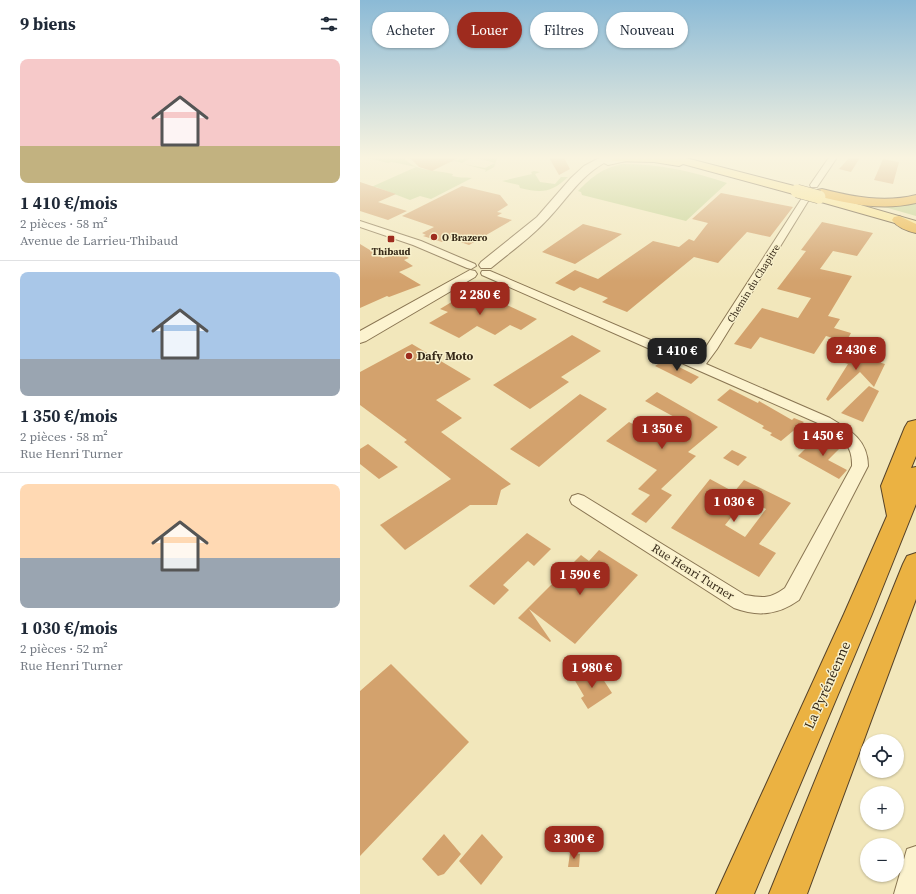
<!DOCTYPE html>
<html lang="fr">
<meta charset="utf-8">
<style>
:root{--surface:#fff;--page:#f2f2f3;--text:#1f2937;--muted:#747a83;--line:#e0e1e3;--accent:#9e2b1e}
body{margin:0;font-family:"Source Serif 4",serif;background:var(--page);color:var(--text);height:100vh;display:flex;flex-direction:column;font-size:15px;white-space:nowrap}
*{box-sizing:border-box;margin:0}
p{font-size:13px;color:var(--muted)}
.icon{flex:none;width:22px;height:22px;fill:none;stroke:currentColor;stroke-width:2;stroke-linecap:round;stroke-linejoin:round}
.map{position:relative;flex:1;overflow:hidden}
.drawer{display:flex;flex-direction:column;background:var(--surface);width:360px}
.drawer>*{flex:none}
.banner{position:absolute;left:12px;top:12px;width:380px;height:36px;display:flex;gap:8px}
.buttons{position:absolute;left:500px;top:734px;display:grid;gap:8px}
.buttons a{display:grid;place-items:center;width:44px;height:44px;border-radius:50%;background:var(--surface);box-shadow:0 1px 3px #0004;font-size:20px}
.price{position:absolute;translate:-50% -34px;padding:0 9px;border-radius:8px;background:var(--accent);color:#fff;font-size:13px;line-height:26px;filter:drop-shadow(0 1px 2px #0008)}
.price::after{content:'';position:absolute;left:50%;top:24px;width:12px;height:9px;margin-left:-6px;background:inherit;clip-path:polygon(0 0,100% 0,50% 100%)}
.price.selected{background:#222;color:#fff}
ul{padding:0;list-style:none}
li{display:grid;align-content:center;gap:8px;height:212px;padding:0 20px}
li+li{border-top:1px solid var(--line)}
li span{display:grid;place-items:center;height:124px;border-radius:8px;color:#555}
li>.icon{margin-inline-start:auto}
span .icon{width:72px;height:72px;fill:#fffc;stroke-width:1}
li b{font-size:17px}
h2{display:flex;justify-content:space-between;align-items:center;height:48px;padding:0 20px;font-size:17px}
.tag{padding:0 14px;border-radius:18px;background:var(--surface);box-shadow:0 1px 3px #0004;font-size:14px;line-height:36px}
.tag.selected{background:var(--accent);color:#fff}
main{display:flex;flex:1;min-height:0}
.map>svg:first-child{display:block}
</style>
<main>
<section class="drawer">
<h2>9 biens<svg class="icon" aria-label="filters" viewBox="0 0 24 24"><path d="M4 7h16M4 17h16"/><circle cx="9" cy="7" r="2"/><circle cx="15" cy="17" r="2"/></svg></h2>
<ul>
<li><span style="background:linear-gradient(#f6c9c9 70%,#c2b280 0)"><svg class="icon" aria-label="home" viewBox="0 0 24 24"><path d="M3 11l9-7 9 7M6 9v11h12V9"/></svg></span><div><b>1 410 €/mois</b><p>2 pièces · 58 m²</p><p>Avenue de Larrieu-Thibaud</p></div></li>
<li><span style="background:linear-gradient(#a9c7e8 70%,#9aa5b1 0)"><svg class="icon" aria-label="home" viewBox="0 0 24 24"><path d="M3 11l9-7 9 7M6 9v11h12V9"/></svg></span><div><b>1 350 €/mois</b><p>2 pièces · 58 m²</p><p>Rue Henri Turner</p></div></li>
<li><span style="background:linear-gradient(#ffd9b3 60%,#9aa5b1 0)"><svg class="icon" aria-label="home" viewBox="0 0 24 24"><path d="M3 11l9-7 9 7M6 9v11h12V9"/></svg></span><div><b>1 030 €/mois</b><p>2 pièces · 52 m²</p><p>Rue Henri Turner</p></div></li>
</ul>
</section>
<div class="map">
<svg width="556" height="894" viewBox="0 0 556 894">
<rect width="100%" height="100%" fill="#f2e7bb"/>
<!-- green -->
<path fill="#c2d08e" d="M0 156H42C56 173 73 169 93 174L92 176C99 178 105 177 112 178L71 199 60 196 50 200 16 187 0 194V192L56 167 32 162 28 163Z
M66 156H75H72L90 161 121 156H142L137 159 134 167 125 172 126 170 104 164 125 168 135 163 113 157 102 163 95 161 87 163Z
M262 164C299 164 332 171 367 183L326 221 222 195 221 192 218 191C233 176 241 169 262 164Z
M174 171 180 172 175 174 180 182 195 184 201 177H208C191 193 182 193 160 188L159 185 142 181 172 174 171 172Z
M556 201V216L521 206Z"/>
<!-- building -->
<path fill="#d3a26d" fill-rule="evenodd" d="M48 156H102L72 171 59 167Z
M188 156H203L210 169 199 175Z
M491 156H501L491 172 479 169Z
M523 159 539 162 533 184 514 180Z
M0 182 36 194 18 202 47 211 28 220 0 211Z
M102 186 140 195 148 205 137 212 142 213 137 216 152 220 109 245 89 238 82 242 63 236 66 235 62 233 74 227 42 216Z
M361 193 433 207 410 237 387 232 358 263 334 257 267 312 242 302 248 298 220 287 214 291 195 283 215 270 238 279 293 241 319 247 329 239 334 241 348 223 332 219Z
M462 222 513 233 497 256 473 251 460 269 492 276 468 316 480 319 474 328 491 333 486 342 466 336 454 354 400 337 391 349 374 344 402 308 438 318 451 298 417 289 446 251 441 250Z
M223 224 262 234 215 264 182 252Z
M0 244 23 258 39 252 49 258 44 260 53 266 39 272 61 285 29 297 27 296 0 308Z
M108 292 131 303 136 300 177 319 161 330 150 325 135 335 117 326 99 338 69 323 88 312 80 309Z
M212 335 241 351 201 377 209 382 170 409 133 385Z
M52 344 111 379 76 400 102 418 81 432 151 484 141 490 137 505H110L45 550 20 525 91 479 44 442 47 440 0 405V372Z
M481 351 525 364 514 387 500 372 468 401 466 399 488 364 476 360Z
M304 360 319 367 339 377 331 384 295 366Z
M509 386 519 391 503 422 481 413Z
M370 389 398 403 399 401 432 420 434 418 444 422 421 441 410 435 412 433 402 428 404 426 357 400Z
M297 392 358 427 328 452 336 456 301 489 312 495 286 523 271 514 290 495 278 489 297 470 246 441 269 422 296 436 318 419 285 401Z
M220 394 247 409 179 467 150 449Z
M458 436 480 448 468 460 487 470 479 479 438 456Z
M8 444 38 467 19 479 0 464V449Z
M372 450 387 457 378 466 363 458Z
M350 479 374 492 384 480 431 503 399 544 416 553 399 577 311 528ZM386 499 406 509 385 537 365 525Z
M167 533 191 549 174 566 168 561 143 585 149 590 134 605 109 586Z
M239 550 278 575 215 644 169 609 191 641 190 642 158 618 221 555 229 561Z
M31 664 109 742 0 856V691Z
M228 671 232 678 239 673 252 693 228 709 221 698 224 696 214 679Z
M84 834 101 854 84 874 78 876 62 859Z
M122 834 143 857 121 885 99 861Z
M210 853 220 854 219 867H208Z"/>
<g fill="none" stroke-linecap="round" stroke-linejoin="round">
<!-- minor casing -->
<g stroke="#8a7653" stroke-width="2">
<path id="minor" d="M470 156H478L457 187H451L450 185Z
M446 195 450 198 357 349 346 364 470 418C490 430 508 440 508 466L439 600C418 615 398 617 374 608L212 504 210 500 212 496 218 494 224 496 385 595C403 598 410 599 425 588L492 466C493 442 478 436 460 424L122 275 121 273 122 271H130L335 359 346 347 442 198Z
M0 221 61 241 115 264 116 266 111 269 107 268 53 245 0 227Z
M556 846V894H534L547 849Z"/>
</g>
<!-- tertiary casing -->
<g stroke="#8a7653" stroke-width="2">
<path id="tertiary" d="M243 156H255L254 158 264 156H281L280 158 248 165 244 163C218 178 205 202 185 222 169 239 149 253 131 268H121L119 265 121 262 177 217 211 178 224 166Z
M110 270 115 271 117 274 115 277 6 341 0 343V331Z"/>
</g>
<!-- primary casing -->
<g stroke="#574329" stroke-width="2">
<path id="primary" d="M257 156H318L442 188 443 191 437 195 323 164 319 166 294 162 253 161 251 159Z
M459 193 556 221V229L454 200 452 197Z"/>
</g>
<!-- motorway casing -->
<g stroke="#574329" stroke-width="2">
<path id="motorway" d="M462 189C494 197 524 203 556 195V203C522 211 491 204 457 196L456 193 457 190Z
M539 216 556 224V233C547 231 538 228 532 220L534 217Z
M556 420V456L551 468 556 467V504L512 614 394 894H356L484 614 527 516 521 486 545 427 548 422Z
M556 553V599L447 894H409L543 564 547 556Z"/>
</g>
<!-- minor -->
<use href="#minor" fill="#fcf3cf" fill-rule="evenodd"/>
<!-- tertiary -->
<use href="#tertiary" fill="#fcf3cf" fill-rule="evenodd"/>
<!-- primary -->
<use href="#primary" fill="#fae38e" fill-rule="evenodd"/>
<!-- motorway -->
<use href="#motorway" fill="#ebb242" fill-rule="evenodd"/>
<!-- primary-bridge casing -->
<g stroke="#574329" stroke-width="14" stroke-linecap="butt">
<path id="primary-bridge" d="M437 191 459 197"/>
</g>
<!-- primary-bridge -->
<use href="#primary-bridge" stroke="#fae38e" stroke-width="13"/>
</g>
<!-- sky -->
<linearGradient id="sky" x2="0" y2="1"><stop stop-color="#8bbad6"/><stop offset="0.56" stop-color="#f9f4e0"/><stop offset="1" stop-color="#f9f4e0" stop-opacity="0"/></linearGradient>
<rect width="556" height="281" fill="url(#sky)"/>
<!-- markers -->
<g fill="#9e2b1e" stroke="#f8f0cb" stroke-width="1.5">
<circle cx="74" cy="237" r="4"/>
<rect x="27" y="235" width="8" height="8" rx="2"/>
<circle cx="49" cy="356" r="4"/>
</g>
<g text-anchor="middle" stroke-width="3" stroke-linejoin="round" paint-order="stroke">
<!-- far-poi labels -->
<g font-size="10" font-weight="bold" fill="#382b1a" stroke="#f8f0cb" text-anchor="start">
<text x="82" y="241">O Brazero</text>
<text x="31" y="255" text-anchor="middle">Thibaud</text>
</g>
<!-- far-street labels -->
<g font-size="10" fill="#382b1a" stroke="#f8f0cb">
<text transform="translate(393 283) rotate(-58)" y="4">Chemin du Chapitre</text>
</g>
<!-- poi labels -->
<g font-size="12" font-weight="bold" fill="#382b1a" stroke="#f8f0cb" text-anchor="start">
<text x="57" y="360">Dafy Moto</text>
</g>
<!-- street labels -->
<g font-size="12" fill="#382b1a" stroke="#f8f0cb">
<text transform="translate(333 572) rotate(32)" y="4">Rue Henri Turner</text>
</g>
<!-- near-street labels -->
<g font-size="14" fill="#382b1a" stroke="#f8f0cb">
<text transform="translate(467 685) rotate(-66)" y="5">La Pyrénéenne</text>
</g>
</g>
</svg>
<div class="buttons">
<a><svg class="icon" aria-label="locate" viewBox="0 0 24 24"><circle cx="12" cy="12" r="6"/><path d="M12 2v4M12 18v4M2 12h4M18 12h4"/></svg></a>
<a>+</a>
<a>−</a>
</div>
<b class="price" style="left:120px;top:316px">2 280 €</b>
<b class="price" style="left:496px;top:371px">2 430 €</b>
<b class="price selected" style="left:317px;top:372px">1 410 €</b>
<b class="price" style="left:302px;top:450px">1 350 €</b>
<b class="price" style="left:463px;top:457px">1 450 €</b>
<b class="price" style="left:374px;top:523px">1 030 €</b>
<b class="price" style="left:220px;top:596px">1 590 €</b>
<b class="price" style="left:232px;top:689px">1 980 €</b>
<b class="price" style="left:214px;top:860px">3 300 €</b>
<div class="banner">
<a class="tag">Acheter</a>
<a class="tag selected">Louer</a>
<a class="tag">Filtres</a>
<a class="tag">Nouveau</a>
</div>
</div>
</main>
